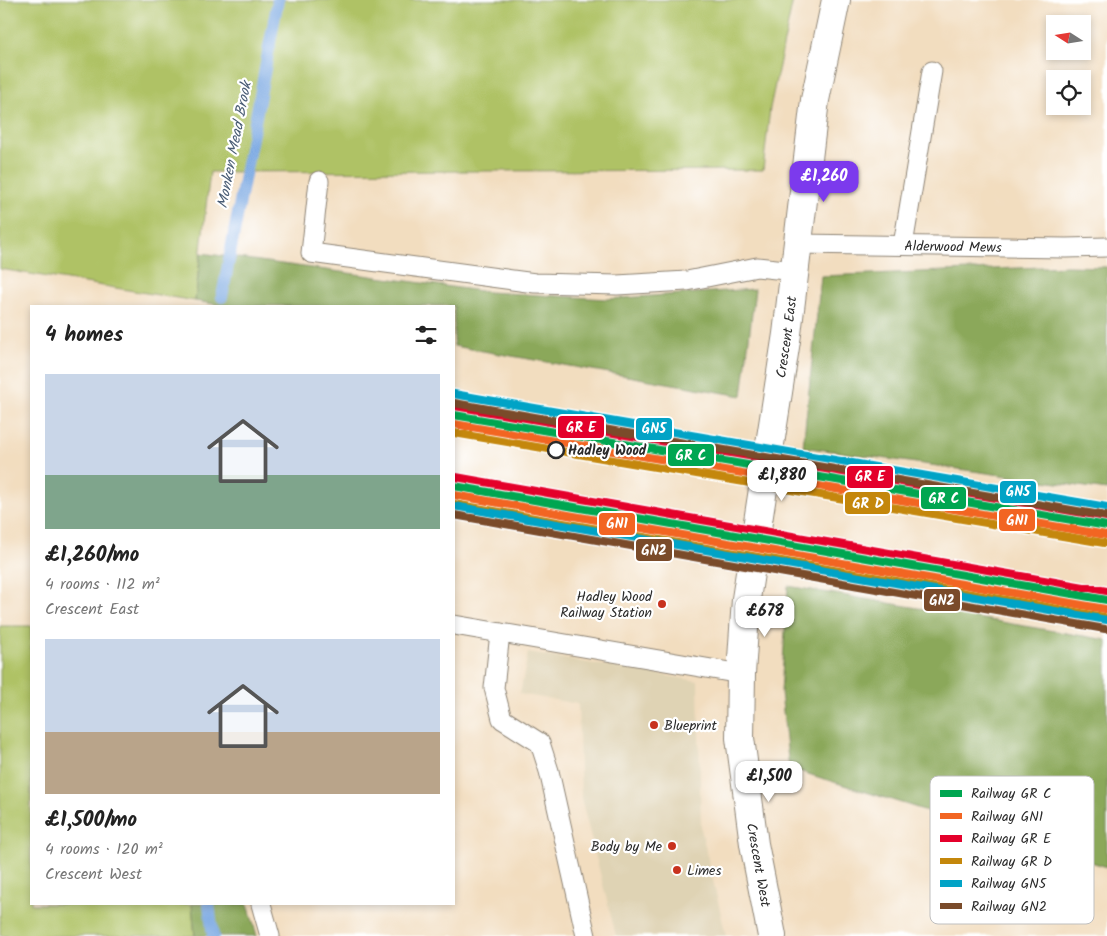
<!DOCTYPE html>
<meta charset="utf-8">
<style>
:root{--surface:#fff;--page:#f2f2f2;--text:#222;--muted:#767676;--accent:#7c3aed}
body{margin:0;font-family:Kalam,sans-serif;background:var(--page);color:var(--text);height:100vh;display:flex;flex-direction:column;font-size:19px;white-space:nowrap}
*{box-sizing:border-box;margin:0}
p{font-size:16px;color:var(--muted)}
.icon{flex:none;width:28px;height:28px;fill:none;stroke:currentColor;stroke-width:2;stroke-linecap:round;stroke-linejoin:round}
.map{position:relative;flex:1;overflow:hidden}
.panel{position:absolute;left:30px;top:305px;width:425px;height:600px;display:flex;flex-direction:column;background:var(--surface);border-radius:0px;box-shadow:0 2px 8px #0003}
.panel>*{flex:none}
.needle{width:32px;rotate:282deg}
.buttons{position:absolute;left:1046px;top:15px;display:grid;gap:10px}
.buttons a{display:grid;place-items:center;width:45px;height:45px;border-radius:0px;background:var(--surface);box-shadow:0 2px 8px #0003;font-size:25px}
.price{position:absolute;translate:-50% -42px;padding:0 11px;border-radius:10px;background:#fff;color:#222;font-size:16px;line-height:32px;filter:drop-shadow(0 1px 2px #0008)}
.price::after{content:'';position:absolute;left:50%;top:30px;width:15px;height:11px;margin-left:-8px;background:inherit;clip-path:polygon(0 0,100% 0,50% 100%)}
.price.current{background:var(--accent);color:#fff}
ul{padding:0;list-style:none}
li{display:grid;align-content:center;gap:10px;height:265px;padding:0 15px}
li span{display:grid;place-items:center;height:155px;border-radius:0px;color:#555}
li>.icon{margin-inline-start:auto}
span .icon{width:90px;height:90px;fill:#fffc;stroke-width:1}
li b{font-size:21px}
h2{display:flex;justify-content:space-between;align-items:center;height:60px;padding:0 15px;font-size:21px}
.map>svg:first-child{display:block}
</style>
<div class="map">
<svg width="1107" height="936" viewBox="0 0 1107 936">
<rect width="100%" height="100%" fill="#fff"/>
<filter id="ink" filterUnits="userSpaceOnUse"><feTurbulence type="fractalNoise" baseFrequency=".02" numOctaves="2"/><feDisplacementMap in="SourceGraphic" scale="10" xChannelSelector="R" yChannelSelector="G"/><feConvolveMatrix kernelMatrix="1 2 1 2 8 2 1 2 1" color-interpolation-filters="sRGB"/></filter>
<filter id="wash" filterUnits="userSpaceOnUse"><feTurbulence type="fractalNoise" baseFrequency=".0096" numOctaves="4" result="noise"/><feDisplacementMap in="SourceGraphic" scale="20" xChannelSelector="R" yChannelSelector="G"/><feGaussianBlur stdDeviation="1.12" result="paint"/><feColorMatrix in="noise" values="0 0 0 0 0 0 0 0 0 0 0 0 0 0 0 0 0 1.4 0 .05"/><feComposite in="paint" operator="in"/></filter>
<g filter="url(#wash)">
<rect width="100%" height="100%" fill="#f2ddbf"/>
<!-- built -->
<path fill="#dfd3b4" d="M528 653 698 681 701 829 726 936H616L581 798 578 704 520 694Z"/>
<!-- green -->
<path fill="#afc265" stroke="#6d7648" d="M0 0H793L770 108 763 170 210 172 195 301 0 269Z
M0 626H31V904H192L195 936H0Z"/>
<!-- forest -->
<path fill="#8ba85a" stroke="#5b6a42" d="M201 253 488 292 608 299 755 289 742 396 454 346V306H226L195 301Z
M1067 266 1107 267V490L803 447 821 276Z
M788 586 1107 640V867L789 768 781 692Z
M192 904H248L257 936H195Z"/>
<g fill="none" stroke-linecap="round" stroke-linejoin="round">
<!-- stream -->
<path stroke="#77a6e1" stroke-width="12" d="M222 297 278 0
M209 904 213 936"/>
</g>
</g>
<g filter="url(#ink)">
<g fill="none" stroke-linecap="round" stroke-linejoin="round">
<!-- lane casing -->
<g stroke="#8e8475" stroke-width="21">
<g id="lane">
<path d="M319 181 311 253 535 283 617 285 687 281 757 267 795 271"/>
<path id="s1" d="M798 244 1066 248 1107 247"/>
<path d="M903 245 932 71"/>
<path d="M454 625 741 674"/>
<path d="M500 633 494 688 502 719 540 743 549 771 586 936"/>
<path d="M261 904 270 936"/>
</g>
</g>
<!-- secondary casing -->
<g stroke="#8e8475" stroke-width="30">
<g id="secondary">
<path id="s2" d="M772 936 754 844 740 738 741 674 746 599 787 334 815 100 836 0"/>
</g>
</g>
<!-- lane -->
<use href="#lane" stroke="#fff" stroke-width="19"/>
<!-- secondary -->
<use href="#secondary" stroke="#fff" stroke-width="28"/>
<!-- rail-1 casing -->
<g stroke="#fff" stroke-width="11">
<path id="rail-1" d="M454 415 1107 526
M454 486 1107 600"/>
</g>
<!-- rail-2 casing -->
<g stroke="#fff" stroke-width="11">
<path id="rail-2" d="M454 424 1106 535
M454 495 1105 609"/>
</g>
<!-- rail-3 casing -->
<g stroke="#fff" stroke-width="11">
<path id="rail-3" d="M455 406 1107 517
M456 477 1107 591"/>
</g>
<!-- rail-4 casing -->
<g stroke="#fff" stroke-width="11">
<path id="rail-4" d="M454 433 1104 543
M454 504 1104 617"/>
</g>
<!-- rail-5 casing -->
<g stroke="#fff" stroke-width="11">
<path id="rail-5" d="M454 394 1107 507
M454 506 1107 620"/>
</g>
<!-- rail-6 casing -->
<g stroke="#fff" stroke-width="11">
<path id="rail-6" d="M454 403 1106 516
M454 515 1105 629"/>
</g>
<!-- rail-1 -->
<use href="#rail-1" stroke="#00a651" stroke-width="8"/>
<!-- rail-2 -->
<use href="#rail-2" stroke="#f26522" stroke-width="8"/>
<!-- rail-3 -->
<use href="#rail-3" stroke="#e4002b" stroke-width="8"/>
<!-- rail-4 -->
<use href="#rail-4" stroke="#c4870b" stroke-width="8"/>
<!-- rail-5 -->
<use href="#rail-5" stroke="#02a3c6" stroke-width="8"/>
<!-- rail-6 -->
<use href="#rail-6" stroke="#7a4b2a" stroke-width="8"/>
</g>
</g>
<!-- markers -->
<circle fill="#fff" stroke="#2b2b2b" stroke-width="2.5" cx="556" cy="450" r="8"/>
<g fill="#c8321e" stroke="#fff" stroke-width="2">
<circle cx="662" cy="604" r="5"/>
<circle cx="654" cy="725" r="5"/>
<circle cx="672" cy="846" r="5"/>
<circle cx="677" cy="870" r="5"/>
</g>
<g text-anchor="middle" stroke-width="4.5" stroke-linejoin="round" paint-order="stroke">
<!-- street labels -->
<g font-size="14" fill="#2b2b2b" stroke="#fff">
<text dy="5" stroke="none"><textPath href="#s1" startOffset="155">Alderwood Mews</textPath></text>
<text dy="5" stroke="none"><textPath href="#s2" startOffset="605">Crescent East</textPath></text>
<text transform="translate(759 865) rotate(80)" y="5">Crescent West</text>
</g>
<!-- stop labels -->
<g font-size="14" font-weight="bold" fill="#2b2b2b" stroke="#fff" text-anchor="start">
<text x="568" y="455">Hadley Wood</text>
</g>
<!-- poi labels -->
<g font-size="14" fill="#2b2b2b" stroke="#fff" text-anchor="end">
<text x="652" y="601">Hadley Wood<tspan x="652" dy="16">Railway Station</tspan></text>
<text x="664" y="730" text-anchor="start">Blueprint</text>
<text x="662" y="851">Body by Me</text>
<text x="687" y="875" text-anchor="start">Limes</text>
</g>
<!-- water labels -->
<g font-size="15" font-style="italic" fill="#495c74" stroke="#fff">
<text transform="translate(234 145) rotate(-79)" y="5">Monken Mead Brook</text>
</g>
</g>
<!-- legend -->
<rect x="930" y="776" width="164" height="148" rx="8" fill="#fff" stroke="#bfbfbf" stroke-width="1"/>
<rect x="940" y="790" width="22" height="7" fill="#00a651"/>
<rect x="940" y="813" width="22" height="6" fill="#f26522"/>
<rect x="940" y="835" width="22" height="7" fill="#e4002b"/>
<rect x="940" y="858" width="22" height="6" fill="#c4870b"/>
<rect x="940" y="880" width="22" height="7" fill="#02a3c6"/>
<rect x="940" y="903" width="22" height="6" fill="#7a4b2a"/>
<g font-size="14" fill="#2b2b2b">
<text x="971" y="798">Railway GR C</text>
<text x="971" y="821">Railway GN1</text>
<text x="971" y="843">Railway GR E</text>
<text x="971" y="866">Railway GR D</text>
<text x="971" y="888">Railway GN5</text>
<text x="971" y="911">Railway GN2</text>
</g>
<g stroke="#fff" stroke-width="2">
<rect x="557" y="415" width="48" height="24" rx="5" fill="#e4002b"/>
<rect x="635" y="417" width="38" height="24" rx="5" fill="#02a3c6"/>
<rect x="667" y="443" width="48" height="24" rx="5" fill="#00a651"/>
<rect x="846" y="465" width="48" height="24" rx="5" fill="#e4002b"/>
<rect x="999" y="480" width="38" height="24" rx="5" fill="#02a3c6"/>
<rect x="920" y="486" width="47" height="24" rx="5" fill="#00a651"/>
<rect x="844" y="491" width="47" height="24" rx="5" fill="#c4870b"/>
<rect x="998" y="508" width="38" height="24" rx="5" fill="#f26522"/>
<rect x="598" y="512" width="38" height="24" rx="5" fill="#f26522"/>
<rect x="635" y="538" width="38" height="24" rx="5" fill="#7a4b2a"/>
<rect x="923" y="588" width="38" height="24" rx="5" fill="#7a4b2a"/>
</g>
<g font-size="14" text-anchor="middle" font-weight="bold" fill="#fff">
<text x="581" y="432">GR E</text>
<text x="654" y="433">GN5</text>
<text x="691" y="460">GR C</text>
<text x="870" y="481">GR E</text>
<text x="1018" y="496">GN5</text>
<text x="944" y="503">GR C</text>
<text x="868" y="508">GR D</text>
<text x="1017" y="525">GN1</text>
<text x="617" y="528">GN1</text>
<text x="654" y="555">GN2</text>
<text x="942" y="605">GN2</text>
</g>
</svg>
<div class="buttons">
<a><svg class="needle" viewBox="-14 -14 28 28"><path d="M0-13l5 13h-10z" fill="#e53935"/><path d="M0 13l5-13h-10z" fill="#767676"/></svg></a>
<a><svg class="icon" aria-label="locate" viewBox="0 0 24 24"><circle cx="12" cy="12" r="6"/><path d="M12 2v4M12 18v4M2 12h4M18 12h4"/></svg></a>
</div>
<b class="price current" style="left:824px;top:203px">£1,260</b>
<b class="price" style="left:782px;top:502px">£1,880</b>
<b class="price" style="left:765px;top:638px">£678</b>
<b class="price" style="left:769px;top:803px">£1,500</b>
<section class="panel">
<h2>4 homes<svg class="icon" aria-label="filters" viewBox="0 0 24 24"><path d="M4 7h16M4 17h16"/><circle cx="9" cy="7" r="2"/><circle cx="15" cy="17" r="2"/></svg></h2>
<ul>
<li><span style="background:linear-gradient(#c9d6e8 65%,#7fa58c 0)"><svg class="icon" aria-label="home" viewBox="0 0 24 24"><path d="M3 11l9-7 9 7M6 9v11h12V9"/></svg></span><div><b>£1,260/mo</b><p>4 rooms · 112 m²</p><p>Crescent East</p></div></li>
<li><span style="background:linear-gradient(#c9d6e8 60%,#b9a48a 0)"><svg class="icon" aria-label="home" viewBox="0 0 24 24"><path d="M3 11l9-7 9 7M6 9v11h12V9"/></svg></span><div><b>£1,500/mo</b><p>4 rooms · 120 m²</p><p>Crescent West</p></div></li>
</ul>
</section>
</div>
